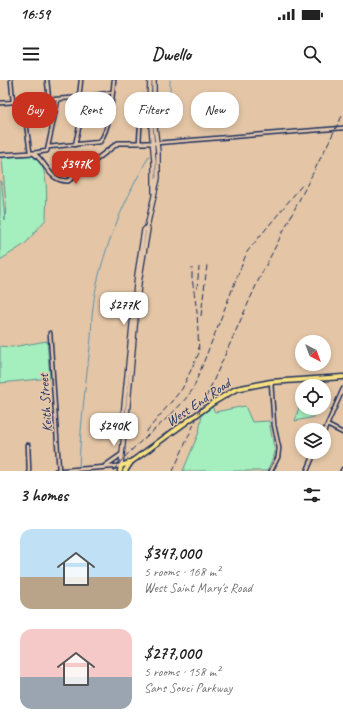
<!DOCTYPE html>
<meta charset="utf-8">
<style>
:root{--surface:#fff;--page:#f2f2f2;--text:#222;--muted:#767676;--accent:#c8321e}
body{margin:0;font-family:Caveat,sans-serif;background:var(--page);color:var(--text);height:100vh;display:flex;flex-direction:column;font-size:15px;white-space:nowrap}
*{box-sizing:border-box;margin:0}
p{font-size:13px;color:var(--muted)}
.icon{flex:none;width:22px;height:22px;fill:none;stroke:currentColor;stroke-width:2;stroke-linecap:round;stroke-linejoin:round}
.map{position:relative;height:391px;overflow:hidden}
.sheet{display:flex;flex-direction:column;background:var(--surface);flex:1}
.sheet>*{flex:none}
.hud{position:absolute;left:12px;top:12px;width:319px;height:36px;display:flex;gap:8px}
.needle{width:26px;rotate:139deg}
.buttons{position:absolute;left:295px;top:255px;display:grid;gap:8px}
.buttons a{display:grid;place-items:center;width:36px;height:36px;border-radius:50%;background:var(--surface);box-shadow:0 2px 6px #0003;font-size:20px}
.price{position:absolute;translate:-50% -34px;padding:0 9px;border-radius:8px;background:#fff;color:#222;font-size:13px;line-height:26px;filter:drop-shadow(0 1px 2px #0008)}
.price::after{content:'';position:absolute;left:50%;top:24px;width:12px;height:9px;margin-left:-6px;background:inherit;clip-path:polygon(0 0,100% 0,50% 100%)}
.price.current{background:var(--accent);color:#fff}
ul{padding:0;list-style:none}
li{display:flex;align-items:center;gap:12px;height:100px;padding:0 20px}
li span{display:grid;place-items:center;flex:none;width:112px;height:80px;border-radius:12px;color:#555}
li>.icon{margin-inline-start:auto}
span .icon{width:48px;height:48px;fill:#fffc;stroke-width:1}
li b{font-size:17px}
h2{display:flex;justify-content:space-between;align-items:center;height:48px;padding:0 20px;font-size:17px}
.pill{padding:0 14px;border-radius:16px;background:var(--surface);box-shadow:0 2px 6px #0003;font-size:14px;line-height:36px}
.pill.current{background:var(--accent);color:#fff}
.status{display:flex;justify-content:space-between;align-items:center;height:28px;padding:0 20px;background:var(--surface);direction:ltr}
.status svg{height:11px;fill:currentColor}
header{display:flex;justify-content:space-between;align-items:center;height:52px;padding:0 20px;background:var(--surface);font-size:18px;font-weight:700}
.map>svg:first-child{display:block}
</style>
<div class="status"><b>16:59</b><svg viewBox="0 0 49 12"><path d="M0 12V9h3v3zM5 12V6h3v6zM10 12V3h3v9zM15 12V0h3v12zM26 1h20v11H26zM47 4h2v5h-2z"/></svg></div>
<header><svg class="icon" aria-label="menu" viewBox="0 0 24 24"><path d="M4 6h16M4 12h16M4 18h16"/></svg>Dwello<svg class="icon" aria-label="search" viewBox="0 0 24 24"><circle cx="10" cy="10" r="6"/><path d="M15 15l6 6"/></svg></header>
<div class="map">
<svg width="343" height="391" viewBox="0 0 343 391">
<rect width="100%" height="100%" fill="#e4c6a6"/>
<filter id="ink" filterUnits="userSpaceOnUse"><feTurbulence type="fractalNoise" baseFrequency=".025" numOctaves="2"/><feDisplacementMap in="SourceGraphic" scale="8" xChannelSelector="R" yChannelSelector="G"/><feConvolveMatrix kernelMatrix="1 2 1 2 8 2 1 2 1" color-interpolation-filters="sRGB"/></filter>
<g filter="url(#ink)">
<!-- green -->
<path fill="#a5efbe" stroke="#608f8e" d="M20 76C24 76 29 75 32 76 51 84 46 123 46 139L25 164 0 180V100L2 106 5 141 6 124 2 78Z
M47 261 50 298 0 303V266L12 267Z
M302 317V328H318L314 337 295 341Z
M245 326 252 342 269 341 275 373 267 391H183L199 352 202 334 212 327 215 332Z"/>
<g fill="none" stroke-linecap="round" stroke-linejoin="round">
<!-- stream -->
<path stroke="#5b91ae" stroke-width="1" d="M160 47 170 20V0
M79 391C80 349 85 308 90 267 92 254 91 240 93 227 99 176 124 121 149 76"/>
<!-- minor casing -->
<g stroke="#1b2f5e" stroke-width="5.5">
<path id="minor" d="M11 0 13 22
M47 0 49 20
M79 18 81 0
M30 21 26 43 30 72
M0 23 86 17 113 12
M139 63 140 47 146 25
M157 63 343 48
M75 65 86 17
M48 67 100 62C111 45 112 19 114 0
M33 73 47 71 58 20
M50 253 59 391
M271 302 274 345 279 368 278 377 271 391
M327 345 343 353
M324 352 343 309
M28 365 29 391
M307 391 315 372
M342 391 343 389"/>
</g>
<!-- tertiary casing -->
<g stroke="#1b2f5e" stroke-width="6">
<path id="tertiary" d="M0 75 33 73C47 82 48 101 68 101L118 63H157
M105 386 122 374
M56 391 121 386"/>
</g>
<!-- secondary casing -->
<g stroke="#1b2f5e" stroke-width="6">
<path id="secondary" d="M150 0 149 22 154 81V112
M124 350 126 347 139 203 148 149 147 147 158 98V72L154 38V0
M121 386 124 353 122 346 137 195 144 150 147 147"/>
</g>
<!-- primary casing -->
<g stroke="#1b2f5e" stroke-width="7">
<path id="primary" d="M120 391 121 386 131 382 214 322 236 309 271 302 343 297
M125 391 131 382"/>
</g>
<!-- minor -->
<use href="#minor" stroke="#e6c9ad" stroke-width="2.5"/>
<!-- tertiary -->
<use href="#tertiary" stroke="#e6c9ad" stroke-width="3"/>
<!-- secondary -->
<use href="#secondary" stroke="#e6c9ad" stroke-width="3.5"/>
<!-- primary -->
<use href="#primary" stroke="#f9e181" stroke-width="4"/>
<!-- rail -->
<path stroke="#1b2f5e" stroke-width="1" stroke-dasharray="6 3" stroke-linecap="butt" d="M197 209 199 187
M201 236 207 185
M146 352 182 309 199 273 197 232 192 198V188
M113 391C136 360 171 341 193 309L247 172 303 104
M173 391 259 199 343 34"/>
</g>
</g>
<g text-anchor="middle" stroke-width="3" stroke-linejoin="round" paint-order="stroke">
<!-- street labels -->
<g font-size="14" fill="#1b2f5e" stroke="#e6c9ad">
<text transform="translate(198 322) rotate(-34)" y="5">West End Road</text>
<text transform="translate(45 323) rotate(-94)" y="5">Keith Street</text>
</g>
</g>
</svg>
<div class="buttons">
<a><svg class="needle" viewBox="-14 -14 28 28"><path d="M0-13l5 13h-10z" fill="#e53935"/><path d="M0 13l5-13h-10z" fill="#767676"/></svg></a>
<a><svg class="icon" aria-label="locate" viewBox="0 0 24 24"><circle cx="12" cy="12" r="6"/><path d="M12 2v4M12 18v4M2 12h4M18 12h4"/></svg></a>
<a><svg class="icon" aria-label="layers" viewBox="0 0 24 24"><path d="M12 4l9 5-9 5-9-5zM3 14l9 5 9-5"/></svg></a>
</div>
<b class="price current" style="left:76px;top:105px">$347K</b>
<b class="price" style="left:124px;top:246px">$277K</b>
<b class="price" style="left:114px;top:367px">$240K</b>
<div class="hud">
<a class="pill current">Buy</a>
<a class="pill">Rent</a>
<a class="pill">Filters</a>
<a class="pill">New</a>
</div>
</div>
<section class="sheet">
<h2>3 homes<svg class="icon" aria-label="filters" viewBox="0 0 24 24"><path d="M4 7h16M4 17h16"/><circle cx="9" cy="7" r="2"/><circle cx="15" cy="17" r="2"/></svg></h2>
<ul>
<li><span style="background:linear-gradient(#bfe0f5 60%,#b9a48a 0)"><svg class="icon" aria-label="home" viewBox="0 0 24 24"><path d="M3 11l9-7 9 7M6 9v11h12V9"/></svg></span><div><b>$347,000</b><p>5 rooms · 168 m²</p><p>West Saint Mary's Road</p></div></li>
<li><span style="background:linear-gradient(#f6c9c9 60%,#9aa5b1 0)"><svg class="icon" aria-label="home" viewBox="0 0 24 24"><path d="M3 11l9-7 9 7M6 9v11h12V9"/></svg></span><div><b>$277,000</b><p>5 rooms · 158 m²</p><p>Sans Souci Parkway</p></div></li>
</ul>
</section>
